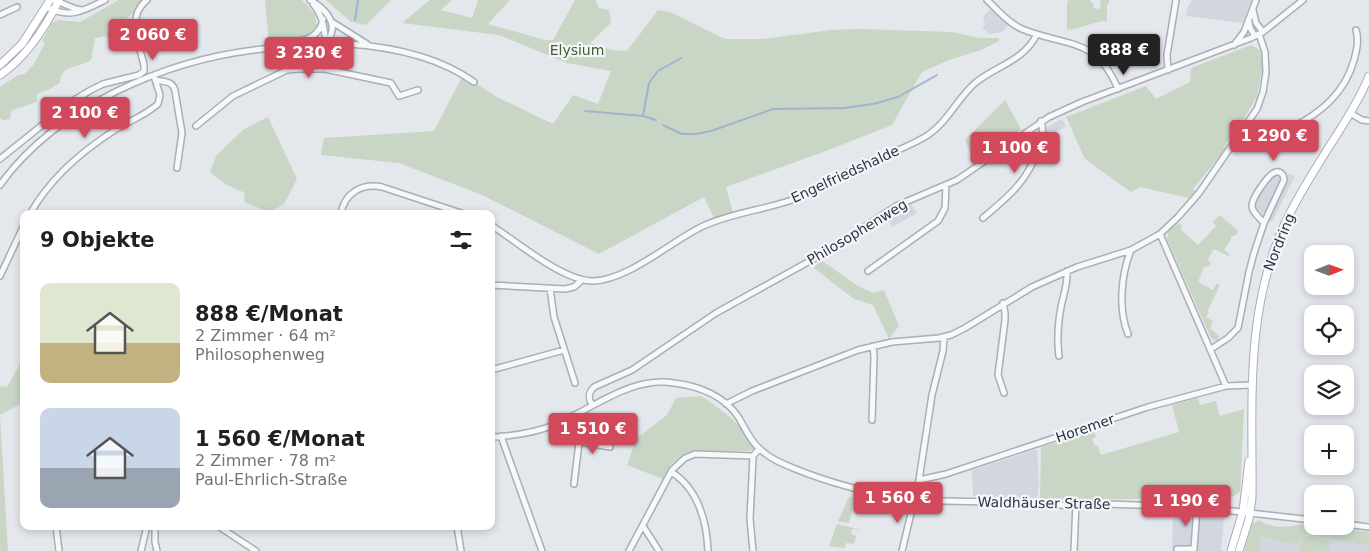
<!DOCTYPE html>
<html lang="de">
<meta charset="utf-8">
<style>
:root{--surface:#fff;--page:#f6f6f6;--text:#202124;--muted:#757577;--accent:#d1495b}
body{margin:0;font-family:"DejaVu Sans",sans-serif;background:var(--page);color:var(--text);height:100vh;display:flex;flex-direction:column;font-size:19px;white-space:nowrap}
*{box-sizing:border-box;margin:0}
p{font-size:16px;color:var(--muted)}
.icon{flex:none;width:28px;height:28px;fill:none;stroke:currentColor;stroke-width:2;stroke-linecap:round;stroke-linejoin:round}
.map{position:relative;flex:1;overflow:hidden}
.side{position:absolute;left:20px;top:210px;width:475px;height:320px;display:flex;flex-direction:column;background:var(--surface);border-radius:10px;box-shadow:0 2px 8px #0003}
.side>*{flex:none}
.needle{width:32px;rotate:89deg}
.fabs{position:absolute;left:1304px;top:245px;display:grid;gap:10px}
.fabs a{display:grid;place-items:center;width:50px;height:50px;border-radius:10px;background:var(--surface);box-shadow:0 2px 8px #0003;font-size:25px}
.price{position:absolute;translate:-50% -42px;padding:0 11px;border-radius:5px;background:var(--accent);color:#fff;font-size:16px;line-height:32px;filter:drop-shadow(0 1px 2px #0008)}
.price::after{content:'';position:absolute;left:50%;top:30px;width:15px;height:11px;margin-left:-8px;background:inherit;clip-path:polygon(0 0,100% 0,50% 100%)}
.price.on{background:#222;color:#fff}
ul{padding:0;list-style:none}
li{display:flex;align-items:center;gap:15px;height:125px;padding:0 20px}
li span{display:grid;place-items:center;flex:none;width:140px;height:100px;border-radius:10px;color:#555}
li>.icon{margin-inline-start:auto}
span .icon{width:60px;height:60px;fill:#fffc;stroke-width:1}
li b{font-size:21px}
h2{display:flex;justify-content:space-between;align-items:center;height:60px;padding:0 20px;font-size:21px}
.map>svg:first-child{display:block}
</style>
<div class="map">
<svg width="1369" height="551" viewBox="0 0 1369 551">
<rect width="100%" height="100%" fill="#e4e7ec"/>
<!-- built -->
<path fill="#d2d6de" d="M1192 0H1251L1243 22 1242 23 1186 16 1188 7Z
M990 9 1008 25 1002 32 989 34 982 27 986 24 983 21 984 16Z
M1062 119 1066 126 1053 134 1054 136 1050 139 1054 145 1047 152 1043 144 1047 127Z
M1273 173 1283 175 1291 174 1295 176 1272 222 1268 220 1252 203Z
M911 204 917 213 892 227 887 217Z
M1037 449 1039 483 1037 498 973 496 972 470Z
M1197 516 1224 518 1221 551H1172L1173 517 1191 519Z
M1302 534 1369 546V551H1259L1260 537 1299 545Z"/>
<!-- green -->
<path fill="#c9d6c5" d="M119 0H145L136 8 134 13 120 23 125 29 133 24 135 40 131 43 122 37 107 39 106 36 95 38 91 60C78 69 61 63 60 83L48 90 37 94V101C32 105 19 107 11 111L10 119 3 120 0 118V87L18 75 25 74 34 64 45 43 42 41 52 23 57 20 80 22Z
M265 0H302L315 14 317 27C308 39 283 42 269 41Z
M326 0H391L366 25 351 22Z
M430 0H452L441 10 472 18 478 0H510L488 24 545 40H553L575 0H595L599 8 609 10 611 23 590 43 612 50 627 51 658 10 670 12 725 39H763L831 30 859 29 952 32 980 38H999V41L981 50 949 60 922 72 892 125 826 151 726 187 733 213 714 218 704 197 599 254 482 195 399 163 321 155 324 138 434 131 463 75 497 97 553 124 573 95 598 104 611 71 567 63 499 35 402 23Z
M1069 0H1090L1091 2 1093 3V8L1100 9 1101 0H1110L1107 6V21C1093 21 1081 29 1067 30V2Z
M1251 45 1260 50 1264 69 1262 70 1257 96 1236 133 1234 132 1224 147 1226 148 1193 189 1195 191 1189 198 1140 187 1131 192 1085 159 1066 117 1146 86 1156 99 1190 82 1191 68Z
M1005 100 1021 129C1005 140 988 149 974 162L965 140Z
M268 117 297 179 284 204 269 212 244 202 245 193 227 185 210 172 216 156 244 129Z
M1220 215 1238 231 1236 235 1231 237 1230 242H1229L1224 250 1230 254 1228 256 1214 249 1207 260 1211 262 1209 266 1204 267 1198 282 1213 290 1217 283 1220 285 1207 312 1209 313 1206 317 1213 321 1210 328 1219 336 1217 341 1211 338 1167 239 1169 231 1179 223 1182 226 1180 229 1198 245 1216 226 1212 222Z
M821 260 858 286 874 293 884 290 899 326 889 339 873 305 854 299 814 268Z
M24 357V402L0 415 8 551H0V386L7 387Z
M701 396C724 411 743 426 759 449L746 451H693L684 454 671 464 663 479 627 465 636 439 667 415 676 398Z
M1198 398 1200 405 1216 401 1220 416 1244 409 1240 492 1230 498 1206 496 1194 499H1040L1041 447 1094 431 1096 437 1092 439 1095 446H1098L1101 455 1179 432 1172 405Z
M849 497 863 500 862 502 855 501 849 523 838 521Z
M1259 520C1268 528 1290 528 1300 524L1369 532V546L1303 534 1299 545 1261 537 1259 551H1244L1252 524Z
M837 524 862 530 852 529 851 534 856 536 854 544 846 543 845 548 829 546Z
M1303 535 1331 541 1328 551H1299Z"/>
<g fill="none" stroke-linecap="round" stroke-linejoin="round">
<!-- stream -->
<path stroke="#9fb4cc" stroke-width="2" d="M355 20 358 0
M585 111 643 116 656 120
M643 116 649 83 658 71 681 58
M663 125 682 134H696L711 131 773 109 844 108 873 104 898 97 937 75"/>
<!-- street casing -->
<g stroke="#a9aeb7" stroke-width="8">
<path id="street" d="M54 0 76 9 82 10
M310 0C326 9 341 25 326 43
M987 0C998 10 1008 23 1022 29 1066 47 1096 36 1118 89
M313 4C323 16 324 27 326 43
M46 7C70 19 83 11 105 0
M1253 10 1256 23 1263 32
M0 15 17 7
M332 22 367 44
M1249 22 1250 28 1255 36
M1234 45 1244 32 1256 0
M271 47C291 40 319 45 323 19
M281 47 287 70
M1168 70 1167 55 1176 0
M156 80C165 82 173 81 175 91L182 133 177 168
M1350 113 1362 120 1369 121
M196 126 233 96 287 70 300 69H325L391 83 399 96 418 90
M1241 133C1262 144 1272 138 1291 128 1321 113 1345 93 1354 60 1357 49 1359 40 1356 30
M0 159 71 102 91 90 103 84 139 75 144 71V65C139 44 126 16 147 0
M0 185C57 106 167 59 262 49 270 48 277 49 285 48 295 47 305 47 315 46 319 46 322 43 326 43 333 42 342 44 349 44 391 47 439 57 474 82
M30 214C49 180 82 151 115 130 129 121 146 115 158 104L160 95 154 76
M341 214C344 193 362 183 382 187L464 214
M983 218C1009 196 1027 182 1039 148 1042 139 1044 131 1041 121
M491 225C517 242 563 281 593 281 628 280 669 243 701 227 730 213 764 210 795 199 816 192 835 178 856 168 879 157 906 149 928 135 950 120 960 93 979 80 1001 64 1024 60 1037 34
M1160 234 1226 386
M868 271 938 221 945 208 946 185
M0 276 24 225
M491 285 565 289 574 287 582 280
M550 288 554 317 575 383
M1003 303 1005 313V320L998 375 1004 393
M1128 334C1118 309 1121 275 1131 250
M1211 349 1228 338 1238 328 1249 272 1254 253 1264 223 1284 180 1283 175C1281 173 1280 171 1276 172 1269 173 1251 199 1252 207 1253 213 1260 218 1264 223
M1059 356C1057 341 1058 323 1061 307 1063 296 1068 284 1067 271
M491 370 564 350
M726 404 752 391 858 350 892 342 939 338 951 335 965 328 1032 287 1077 267 1131 250 1160 234 1178 217 1199 193 1257 109 1263 92 1266 72 1265 52 1259 34
M592 405C588 398 588 393 594 387L632 370 716 313 826 252 896 206 957 180 1049 117 1082 102 1251 38 1263 32 1303 0
M872 420 874 357 873 346
M501 436 542 551
M491 437C513 436 534 433 554 425 593 409 630 376 674 383 699 386 725 396 739 418 745 428 750 441 760 449 769 458 781 463 793 468 832 484 872 494 913 500 924 502 932 505 943 501L1040 503 1071 506 1076 503 1197 507 1312 520
M579 442 610 447
M671 472C698 488 707 522 708 551
M919 480 946 474 1148 407 1226 386 1252 385
M574 484 581 426 577 414
M1345 524 1369 527
M56 526 59 551
M155 526V542L157 551
M218 526 256 551
M457 526 461 551
M643 526 659 551
M1177 549H1194L1197 507
M141 551 147 526
M629 551 672 470 685 458 695 454 753 456
M753 551 750 519 753 456 759 449
M902 551 919 480 932 395 943 351 944 337
M1074 551 1076 503"/>
</g>
<!-- secondary casing -->
<g stroke="#a9aeb7" stroke-width="9">
<path id="secondary" d="M0 65 22 44 50 0
M0 75C27 57 45 28 59 0
M1231 551 1243 511 1249 461
M1239 551 1249 519 1252 498C1253 403 1244 310 1286 221 1300 192 1318 164 1336 136 1348 117 1361 97 1369 76"/>
</g>
<!-- street -->
<use href="#street" stroke="#f7f8fa" stroke-width="5"/>
<!-- secondary -->
<use href="#secondary" stroke="#fff" stroke-width="7"/>
</g>
<g text-anchor="middle" stroke-width="4.5" stroke-linejoin="round" paint-order="stroke">
<!-- park labels -->
<g font-size="14" fill="#3f6138" stroke="#f4f6f9">
<text x="577" y="55">Elysium</text>
</g>
<!-- street labels -->
<g font-size="14" fill="#2b3445" stroke="#f4f6f9">
<text transform="translate(845 174) rotate(-25)" y="5">Engelfriedshalde</text>
<text transform="translate(857 232) rotate(-31)" y="5">Philosophenweg</text>
<text transform="translate(1279 242) rotate(-68)" y="5">Nordring</text>
<text transform="translate(1085 428) rotate(-19)" y="5">Horemer</text>
<text transform="translate(1044 503) rotate(1)" y="5">Waldhäuser Straße</text>
</g>
</g>
</svg>
<div class="fabs">
<a><svg class="needle" viewBox="-14 -14 28 28"><path d="M0-13l5 13h-10z" fill="#e53935"/><path d="M0 13l5-13h-10z" fill="#757577"/></svg></a>
<a><svg class="icon" aria-label="locate" viewBox="0 0 24 24"><circle cx="12" cy="12" r="6"/><path d="M12 2v4M12 18v4M2 12h4M18 12h4"/></svg></a>
<a><svg class="icon" aria-label="layers" viewBox="0 0 24 24"><path d="M12 4l9 5-9 5-9-5zM3 14l9 5 9-5"/></svg></a>
<a>+</a>
<a>−</a>
</div>
<b class="price" style="left:153px;top:61px">2 060 €</b>
<b class="price on" style="left:1124px;top:76px">888 €</b>
<b class="price" style="left:309px;top:79px">3 230 €</b>
<b class="price" style="left:85px;top:139px">2 100 €</b>
<b class="price" style="left:1274px;top:162px">1 290 €</b>
<b class="price" style="left:1015px;top:174px">1 100 €</b>
<b class="price" style="left:593px;top:455px">1 510 €</b>
<b class="price" style="left:898px;top:524px">1 560 €</b>
<b class="price" style="left:1186px;top:527px">1 190 €</b>
<section class="side">
<h2>9 Objekte<svg class="icon" aria-label="filters" viewBox="0 0 24 24"><path d="M4 7h16M4 17h16"/><circle cx="9" cy="7" r="2"/><circle cx="15" cy="17" r="2"/></svg></h2>
<ul>
<li><span style="background:linear-gradient(#dfe7d0 60%,#c2b280 0)"><svg class="icon" aria-label="home" viewBox="0 0 24 24"><path d="M3 11l9-7 9 7M6 9v11h12V9"/></svg></span><div><b>888 €/Monat</b><p>2 Zimmer · 64 m²</p><p>Philosophenweg</p></div></li>
<li><span style="background:linear-gradient(#c9d6e8 60%,#9aa5b1 0)"><svg class="icon" aria-label="home" viewBox="0 0 24 24"><path d="M3 11l9-7 9 7M6 9v11h12V9"/></svg></span><div><b>1 560 €/Monat</b><p>2 Zimmer · 78 m²</p><p>Paul-Ehrlich-Straße</p></div></li>
</ul>
</section>
</div>
